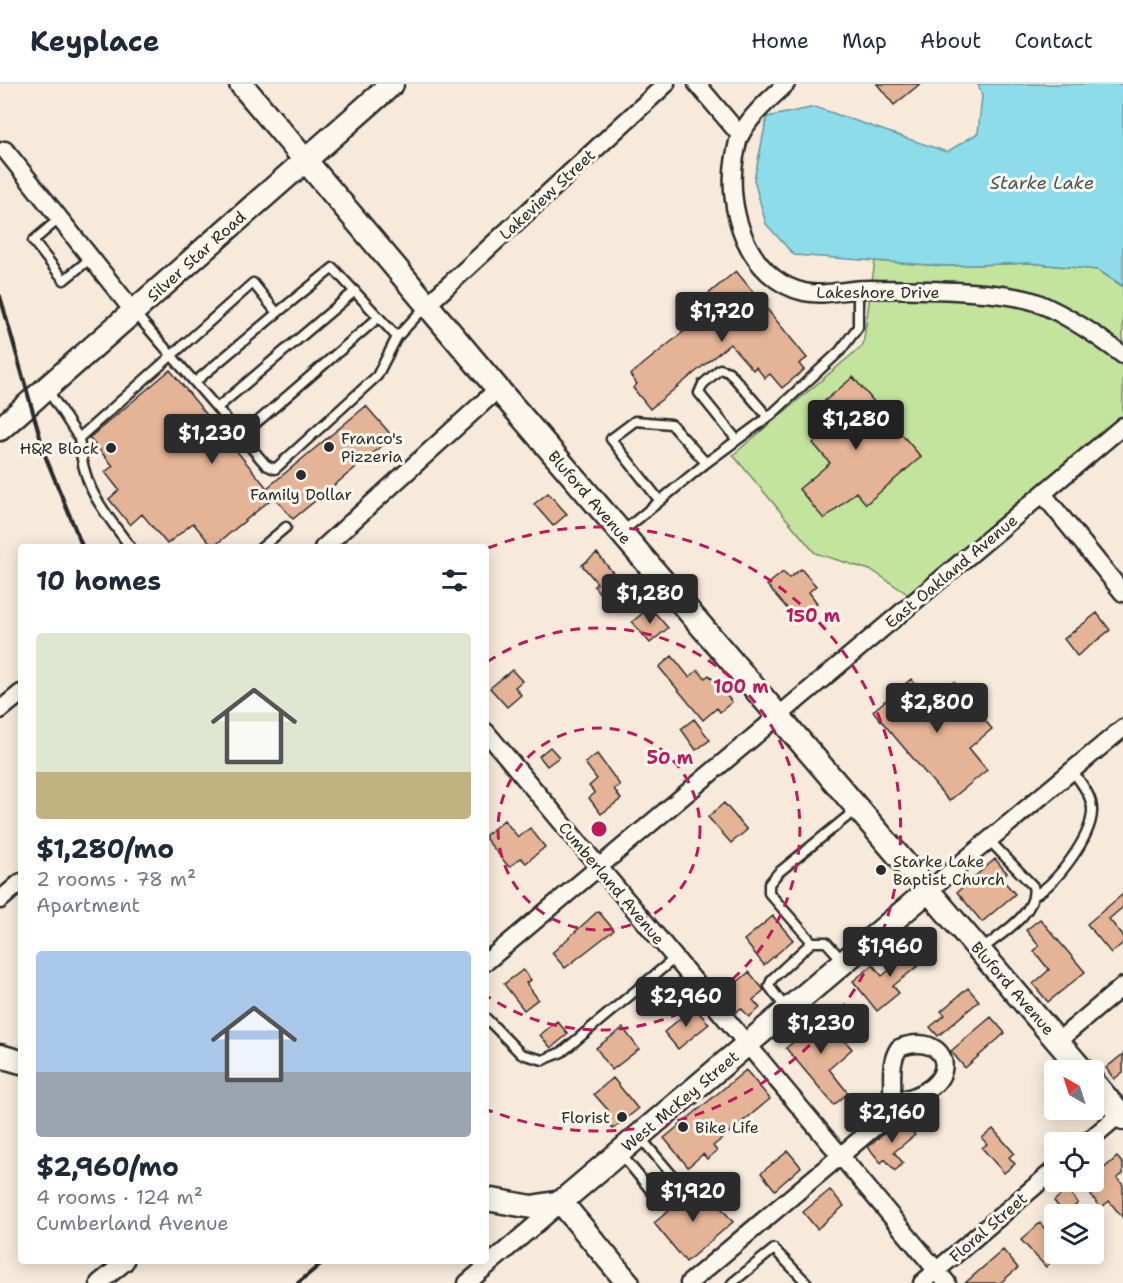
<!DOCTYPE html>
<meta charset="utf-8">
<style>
:root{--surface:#fff;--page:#f6f6f7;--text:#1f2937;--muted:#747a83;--line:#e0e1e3;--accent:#2b2b2b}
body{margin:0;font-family:"Shantell Sans",sans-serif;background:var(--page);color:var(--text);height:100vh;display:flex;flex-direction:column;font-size:22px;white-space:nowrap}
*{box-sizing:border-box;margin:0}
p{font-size:20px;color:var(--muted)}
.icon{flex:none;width:33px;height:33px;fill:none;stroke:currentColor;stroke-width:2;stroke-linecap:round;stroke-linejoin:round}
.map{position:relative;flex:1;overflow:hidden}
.side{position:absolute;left:18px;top:460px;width:471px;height:720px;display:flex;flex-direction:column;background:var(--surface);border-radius:6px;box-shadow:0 3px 15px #0003}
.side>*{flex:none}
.needle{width:39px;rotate:321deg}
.tools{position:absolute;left:1044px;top:976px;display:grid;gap:12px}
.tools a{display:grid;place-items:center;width:60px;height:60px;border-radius:6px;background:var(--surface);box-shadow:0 3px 15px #0003;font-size:30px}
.price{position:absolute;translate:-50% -51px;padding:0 14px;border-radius:6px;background:var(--accent);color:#fff;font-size:20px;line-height:39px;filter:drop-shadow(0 2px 3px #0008)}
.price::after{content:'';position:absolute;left:50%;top:36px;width:18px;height:14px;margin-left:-9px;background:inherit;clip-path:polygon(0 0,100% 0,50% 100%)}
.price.on{background:#222;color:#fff}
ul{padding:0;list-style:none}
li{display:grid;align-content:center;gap:12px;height:318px;padding:0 18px}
li span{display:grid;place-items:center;height:186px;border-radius:6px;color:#555}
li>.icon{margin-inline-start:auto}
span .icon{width:108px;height:108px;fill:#fffc;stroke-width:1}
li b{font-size:26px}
h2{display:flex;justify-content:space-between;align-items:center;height:72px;padding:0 18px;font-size:26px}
header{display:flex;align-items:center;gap:36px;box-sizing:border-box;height:84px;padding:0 30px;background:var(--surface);border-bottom:2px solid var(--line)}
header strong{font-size:28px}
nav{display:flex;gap:33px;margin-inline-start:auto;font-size:21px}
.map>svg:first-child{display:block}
</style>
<header>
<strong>Keyplace</strong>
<nav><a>Home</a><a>Map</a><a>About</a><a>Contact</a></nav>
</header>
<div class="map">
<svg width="1123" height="1199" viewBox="0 0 1123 1199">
<rect width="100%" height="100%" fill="#f7eadb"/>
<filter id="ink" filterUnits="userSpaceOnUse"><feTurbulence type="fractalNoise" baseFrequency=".0167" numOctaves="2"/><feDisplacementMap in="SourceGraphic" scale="12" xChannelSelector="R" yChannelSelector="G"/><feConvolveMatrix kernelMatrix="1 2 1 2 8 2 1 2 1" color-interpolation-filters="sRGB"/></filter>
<g filter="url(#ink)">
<!-- green -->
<path fill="#c2e49d" stroke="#768864" stroke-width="1.5" d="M875 177 943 182 1029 179 1098 186 1123 203V335L912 513 873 487 815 469 733 371 863 261Z"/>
<!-- water -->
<path fill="#8ddcea" stroke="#66959e" stroke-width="1.5" d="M978 0H1123V202L1098 186 1029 179 943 182 794 171 766 140 754 96 767 33 815 23 947 68 978 49 982 12Z"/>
<!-- building -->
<path fill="#e5b497" stroke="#2b2b2b" stroke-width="1.5" d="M877 0H920L894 21Z
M736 187 807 274 799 280 804 286 782 304 770 290 765 294 756 283 753 286 730 260 650 325 633 304 637 300 630 291 709 227 701 216Z
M170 286 267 404 366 322 393 353 293 435 274 413 213 463 193 439 167 460 142 430 130 441 109 415 119 406 105 388 113 382 89 354Z
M853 293 921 373 866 420 856 408 824 435 799 405 830 379 813 359 829 346 813 327Z
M548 409 567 430 553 442 534 420Z
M597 469 618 495 613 499 618 505 605 516 594 502 597 499 582 481Z
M801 485 816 502 809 508 817 519 797 536 767 501 783 488 789 494Z
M650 523 668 544 650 559 632 538Z
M1097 529 1110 546 1077 572 1064 555Z
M672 572 689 593 698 586 705 594 709 591 732 618 720 628 717 624 703 636 659 583Z
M512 586 522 597 515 603 521 611 507 623 490 604Z
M911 595 930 618 954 598 992 645 969 664 987 686 949 717 873 627Z
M694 635 710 656 696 666 681 645Z
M550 663 559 673 547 682 539 672Z
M597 670 620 701 614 705 621 715 601 730 589 714 595 709 589 702 597 695 585 679Z
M724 719 747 746 731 759 708 733Z
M504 736 518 753 530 744 545 763 526 779 521 774 509 783 486 755V751Z
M995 775 1007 789 1001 794 1015 810 982 838 957 808Z
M1123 810V823L1109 835 1123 852V859L1111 869 1087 840Z
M598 827 614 846 565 884 552 869Z
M773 832 793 856 764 881 744 856Z
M1040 835 1085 888 1048 918 1033 900 1049 886 1034 867 1039 862 1026 846Z
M925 858 934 869 893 902 899 909 877 927 853 897 873 881 882 892Z
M523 886 531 896 526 899 538 915 524 926 504 900Z
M749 888 764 906 753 916 760 924 749 933 741 924 735 929 721 912Z
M968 904 979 917 938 952 930 943 945 931 941 927Z
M694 923 709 940 678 965 664 948Z
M820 928 852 965 829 985 848 1009 834 1021 786 964 807 947 803 943Z
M991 933 1005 949 965 984 951 967Z
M557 937 568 950 551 964 540 951Z
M623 944 639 965 612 986 596 964Z
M1123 970V988L1114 995 1106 984Z
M746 986 770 1015 713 1062 717 1067 707 1075 703 1070 688 1083 664 1054Z
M613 994 638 1025 613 1045 602 1031 608 1026 594 1010Z
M901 1035 915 1051 894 1068 903 1079 895 1087 885 1075 881 1079 868 1063Z
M993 1045 1014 1069 1009 1073 1015 1080 1004 1089 982 1064 987 1060 982 1054Z
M788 1067 801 1083 775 1106 761 1089Z
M1117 1073 1123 1080V1090L1117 1094 1123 1101V1134L1109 1117 1101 1124 1090 1110 1098 1104 1092 1098 1094 1093Z
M701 1100 733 1138 686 1178 654 1139Z
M1067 1105 1078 1119 1065 1131 1054 1117Z
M830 1106 844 1122 817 1145 803 1128Z
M1040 1139 1054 1156V1175L1046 1183 1021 1156Z
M1003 1166 1018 1184 1000 1199H965Z"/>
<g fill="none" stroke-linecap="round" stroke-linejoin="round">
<!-- lane casing -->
<g stroke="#2b2b2b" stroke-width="13">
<path id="lane" d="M60 134 33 157 64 196 91 174
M134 228 266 381 275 385 377 292 397 253 427 221
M195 298 277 229
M47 305 79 354 253 199 277 229 333 184 397 253
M217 324 355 207
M241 352 379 233
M79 354C83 406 102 424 131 464
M737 356 699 309 703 300 720 285 729 288 768 333
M660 417 611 355 635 337 671 340 706 379
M622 448 706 379 771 331 840 267 858 243V206
M261 464 286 443
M1035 811C1057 799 1091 753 1092 728 1093 712 1080 698 1072 686
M812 858 769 809V800L778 789 858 724
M981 866C999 851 1039 829 1033 802L989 756
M787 926 769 902 772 895 812 858H826L844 878
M486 934 521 970 543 976 562 968 675 874
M620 1069 653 1109 659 1111 670 1109 675 1099 672 1091 639 1052
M732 1199 774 1165 807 1199"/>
</g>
<!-- street casing -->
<g stroke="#2b2b2b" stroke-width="21">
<path id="street" d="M697 0 740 51
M786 0C770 15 751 31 741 50 737 56 737 65 735 72 725 123 747 195 804 208 826 213 849 204 871 205 912 206 1003 205 1038 219 1069 232 1096 251 1123 271
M5 66 134 228
M427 221 666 0
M1043 410 1123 509
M323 464 498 305
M0 626 21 609
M486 648 947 1199
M929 806 1123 644
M0 816 21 798
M486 878 1123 342
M1058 957 1123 902
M1086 1059 1120 1030
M99 1199 125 1178
M467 1199 561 1119
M689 1199 877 1041C881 1036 887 1031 889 1026 897 1005 886 983 899 964 953 944 967 1009 890 1018
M922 1199 1054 1086"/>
</g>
<!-- secondary casing -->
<g stroke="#2b2b2b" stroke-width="27">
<path id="secondary" d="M241 0 498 305 1083 987
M0 345 392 0
M0 972 21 978
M1094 999 1123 1034
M486 1115 532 1123 561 1118
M561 1118 929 806
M561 1118 628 1199"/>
</g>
<!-- lane -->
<use href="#lane" stroke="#fbf7ec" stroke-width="8"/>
<!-- street -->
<use href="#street" stroke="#fbf7ec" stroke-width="16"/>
<!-- secondary -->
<use href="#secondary" stroke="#fbf7ec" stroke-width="22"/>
<!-- rail -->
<path stroke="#2b2b2b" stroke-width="4" d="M0 212 46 374 83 464
M298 1199 323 1178"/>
</g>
</g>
<!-- distance rings -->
<g fill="none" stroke="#c2185b" stroke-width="3" stroke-dasharray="10 8">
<circle cx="599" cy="745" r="101"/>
<path d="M487 578A201 201 0 1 1 487 912"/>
<path d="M488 464A302 302 0 1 1 488 1026"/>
</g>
<!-- markers -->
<g fill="#2b2b2b" stroke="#fbf7ec" stroke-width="2">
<circle cx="329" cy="363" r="6"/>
<circle cx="111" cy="364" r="6"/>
<circle cx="301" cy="391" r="6"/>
<circle cx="881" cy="786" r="6"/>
<circle cx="622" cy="1033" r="6"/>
<circle cx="683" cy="1043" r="6"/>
</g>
<g text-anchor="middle" stroke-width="6" stroke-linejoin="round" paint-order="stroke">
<!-- street labels -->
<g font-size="16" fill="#2b2b2b" stroke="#fbf7ec">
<text transform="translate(547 110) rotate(-43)" y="6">Lakeview Street</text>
<text transform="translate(196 172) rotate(-42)" y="6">Silver Star Road</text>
<text x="878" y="214">Lakeshore Drive</text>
<text transform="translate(590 413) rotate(49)" y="6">Bluford Avenue</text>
<text transform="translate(951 487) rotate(-40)" y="6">East Oakland Avenue</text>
<text transform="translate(612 799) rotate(50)" y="6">Cumberland Avenue</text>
<text transform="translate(1013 904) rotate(49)" y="6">Bluford Avenue</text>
<text transform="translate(680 1017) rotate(-40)" y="6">West McKey Street</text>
<text transform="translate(988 1143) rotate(-41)" y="6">Floral Street</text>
</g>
<!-- poi labels -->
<g font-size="16" fill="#2b2b2b" stroke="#fbf7ec" text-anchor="start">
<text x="341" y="360">Franco's<tspan x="341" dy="18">Pizzeria</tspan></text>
<text x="99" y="370" text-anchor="end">H&amp;R Block</text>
<text x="301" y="416" text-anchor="middle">Family Dollar</text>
<text x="893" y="783">Starke Lake<tspan x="893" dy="18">Baptist Church</tspan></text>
<text x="610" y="1039" text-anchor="end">Florist</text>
<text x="695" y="1049">Bike Life</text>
</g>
<!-- water labels -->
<g font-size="18" font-style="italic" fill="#44575b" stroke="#fbf7ec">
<text x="1042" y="105">Starke Lake</text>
</g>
</g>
<circle cx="599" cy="745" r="9" fill="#c2185b" stroke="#fbf7ec" stroke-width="3"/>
<g font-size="18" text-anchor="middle" font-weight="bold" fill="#c2185b" stroke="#fbf7ec" stroke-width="6" stroke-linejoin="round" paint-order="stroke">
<text x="813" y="538">150 m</text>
<text x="741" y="609">100 m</text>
<text x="670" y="680">50 m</text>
</g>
</svg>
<div class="tools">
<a><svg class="needle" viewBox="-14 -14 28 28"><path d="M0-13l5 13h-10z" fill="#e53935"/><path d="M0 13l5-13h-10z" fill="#747a83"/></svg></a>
<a><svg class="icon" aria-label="locate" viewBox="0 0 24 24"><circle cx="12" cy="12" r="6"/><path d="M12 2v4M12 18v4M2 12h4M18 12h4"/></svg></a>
<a><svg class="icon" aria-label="layers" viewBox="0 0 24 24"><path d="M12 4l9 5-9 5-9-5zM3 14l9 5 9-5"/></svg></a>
</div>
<b class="price" style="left:722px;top:259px">$1,720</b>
<b class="price on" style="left:856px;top:367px">$1,280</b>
<b class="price" style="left:212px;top:381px">$1,230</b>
<b class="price" style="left:650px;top:541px">$1,280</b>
<b class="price" style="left:937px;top:650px">$2,800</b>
<b class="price" style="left:890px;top:894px">$1,960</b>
<b class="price" style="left:686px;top:944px">$2,960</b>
<b class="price" style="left:821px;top:971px">$1,230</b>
<b class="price" style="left:892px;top:1060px">$2,160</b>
<b class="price" style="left:693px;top:1139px">$1,920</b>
<section class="side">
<h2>10 homes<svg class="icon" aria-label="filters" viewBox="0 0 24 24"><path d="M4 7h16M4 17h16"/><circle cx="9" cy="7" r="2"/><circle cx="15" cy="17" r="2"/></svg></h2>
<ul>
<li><span style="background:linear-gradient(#dfe7d0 75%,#c2b280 0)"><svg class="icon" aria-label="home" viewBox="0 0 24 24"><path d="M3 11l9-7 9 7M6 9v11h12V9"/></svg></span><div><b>$1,280/mo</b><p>2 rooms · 78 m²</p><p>Apartment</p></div></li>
<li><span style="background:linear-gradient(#a9c7e8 65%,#9aa5b1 0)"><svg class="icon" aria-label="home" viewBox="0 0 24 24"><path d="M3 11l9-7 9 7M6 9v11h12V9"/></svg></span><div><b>$2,960/mo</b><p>4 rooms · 124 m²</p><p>Cumberland Avenue</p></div></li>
</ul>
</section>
</div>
